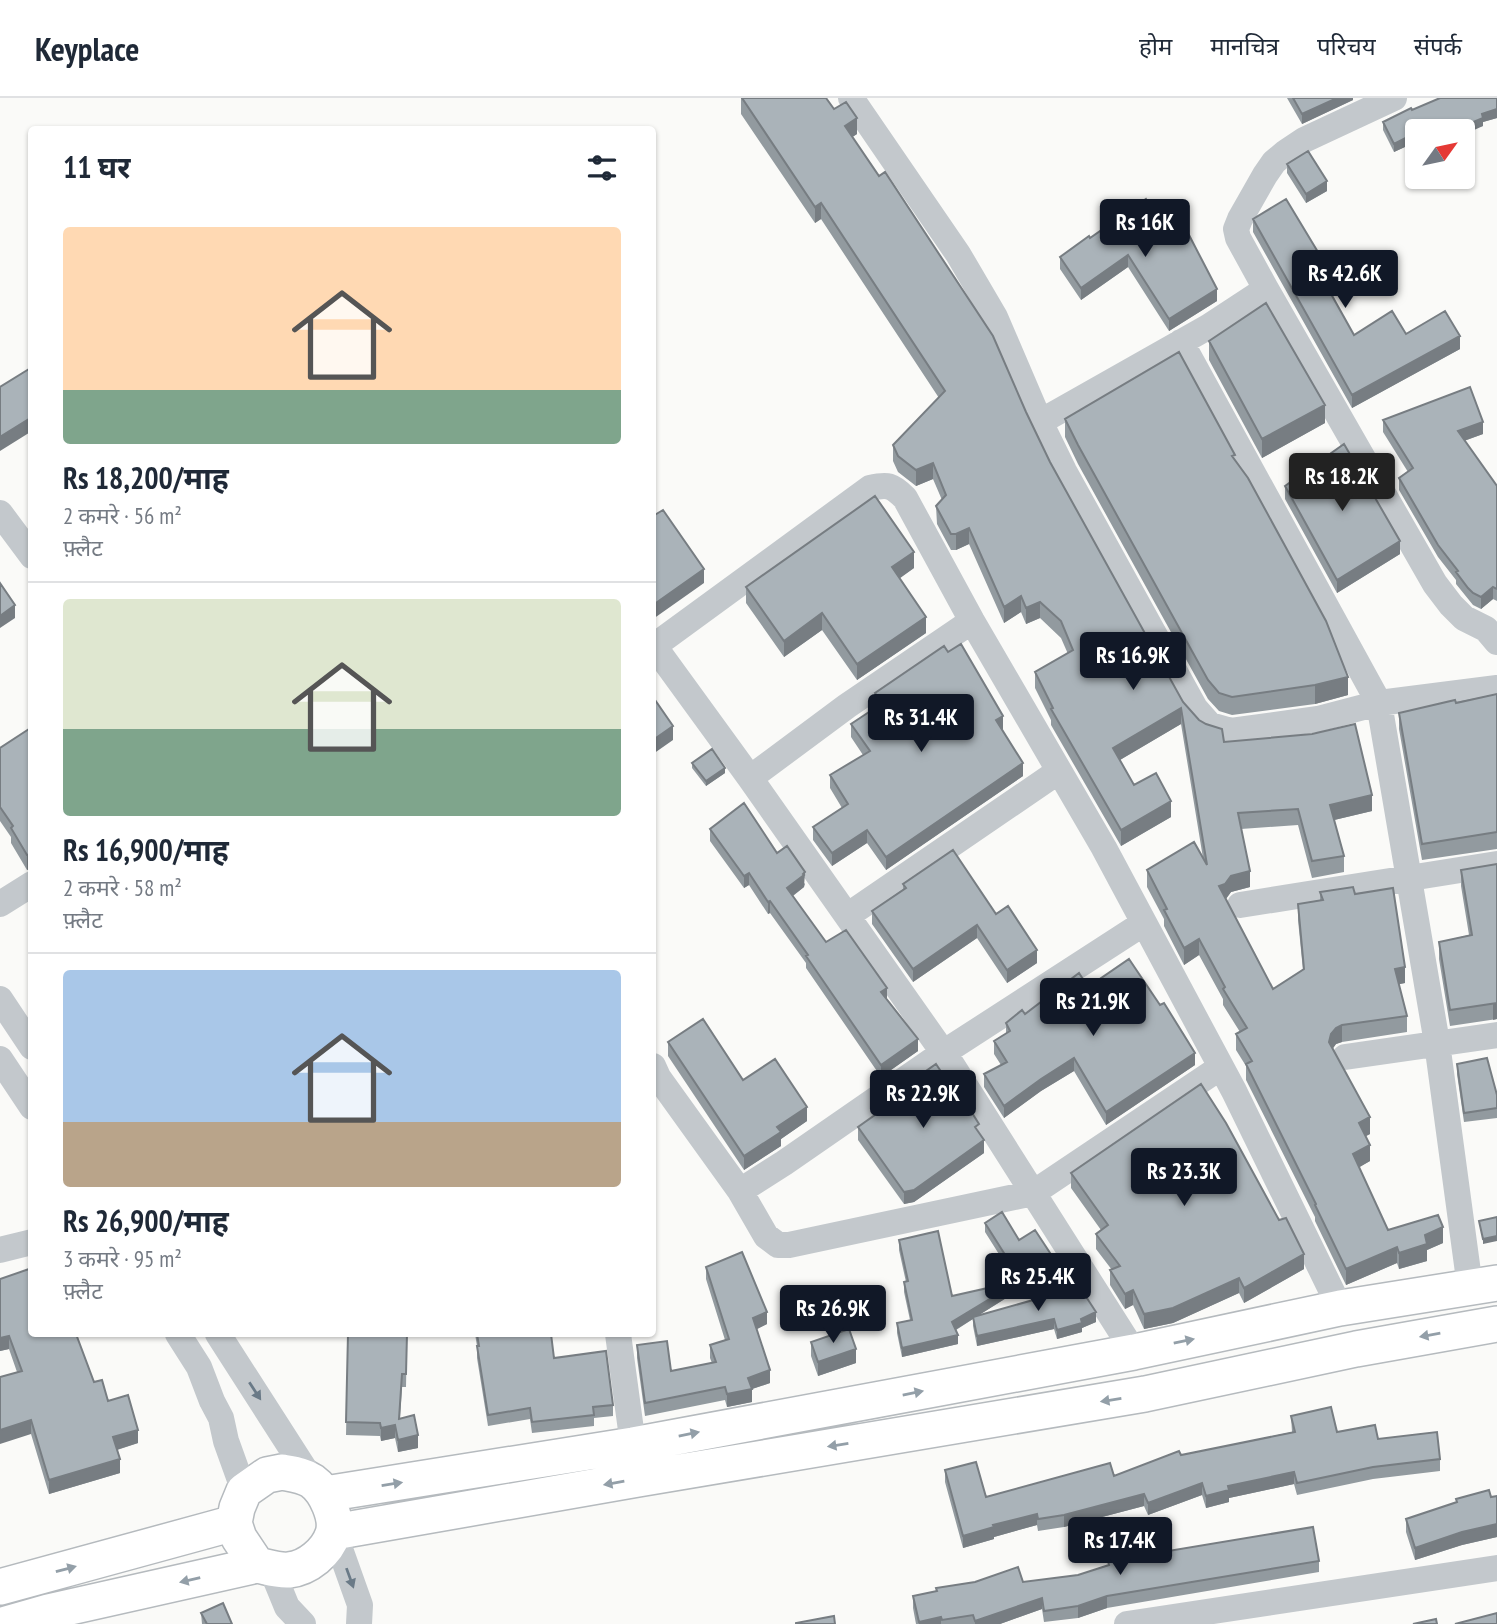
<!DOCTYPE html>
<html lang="hi">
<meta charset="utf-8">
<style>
:root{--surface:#fff;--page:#f2f2f3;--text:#1f2937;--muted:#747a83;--line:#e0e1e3;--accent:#111827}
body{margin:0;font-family:"PT Sans Narrow","Noto Sans Devanagari",sans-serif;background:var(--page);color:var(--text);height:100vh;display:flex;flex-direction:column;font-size:26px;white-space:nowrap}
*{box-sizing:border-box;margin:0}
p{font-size:23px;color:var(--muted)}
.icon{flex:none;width:38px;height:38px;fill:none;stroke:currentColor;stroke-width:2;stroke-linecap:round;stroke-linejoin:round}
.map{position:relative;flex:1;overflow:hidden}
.drawer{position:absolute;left:28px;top:28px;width:628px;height:1211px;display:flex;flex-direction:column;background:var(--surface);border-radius:7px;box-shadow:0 2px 5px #0004}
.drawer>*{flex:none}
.needle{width:46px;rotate:57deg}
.controls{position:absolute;left:1405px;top:21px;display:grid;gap:14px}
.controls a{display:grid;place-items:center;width:70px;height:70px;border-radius:7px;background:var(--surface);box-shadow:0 2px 5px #0004;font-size:35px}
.price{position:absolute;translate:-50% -60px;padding:0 16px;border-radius:7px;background:var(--accent);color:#fff;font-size:23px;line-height:46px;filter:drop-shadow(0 2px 4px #0008)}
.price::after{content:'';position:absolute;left:50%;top:42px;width:21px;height:16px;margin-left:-10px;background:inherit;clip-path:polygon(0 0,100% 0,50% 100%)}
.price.on{background:#222;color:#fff}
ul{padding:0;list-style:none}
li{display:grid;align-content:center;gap:14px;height:371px;padding:0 35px}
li+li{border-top:2px solid var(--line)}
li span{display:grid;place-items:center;height:217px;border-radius:7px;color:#555}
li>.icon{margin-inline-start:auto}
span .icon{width:126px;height:126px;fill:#fffc;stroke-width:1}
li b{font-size:30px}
h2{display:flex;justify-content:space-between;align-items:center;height:84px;padding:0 35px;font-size:30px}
header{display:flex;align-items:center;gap:42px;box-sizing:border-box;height:98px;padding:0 35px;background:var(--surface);border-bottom:2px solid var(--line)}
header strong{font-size:33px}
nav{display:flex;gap:38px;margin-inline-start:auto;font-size:24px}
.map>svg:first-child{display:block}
</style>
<header>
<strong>Keyplace</strong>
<nav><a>होम</a><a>मानचित्र</a><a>परिचय</a><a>संपर्क</a></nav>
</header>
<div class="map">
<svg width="1497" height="1526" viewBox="0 0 1497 1526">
<rect width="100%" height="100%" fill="#fafaf8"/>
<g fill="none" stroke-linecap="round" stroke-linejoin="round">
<!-- major casing -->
<g stroke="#b5babe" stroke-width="38">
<path id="major" d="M282 1374C292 1376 303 1377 312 1383 326 1393 338 1420 333 1436 327 1454 308 1470 289 1472 279 1473 267 1469 257 1467L239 1440 234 1425 237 1410 244 1393 267 1377Z
M325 1396 633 1347 1134 1254 1340 1210 1497 1185
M334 1434 638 1381 1145 1296 1356 1251 1497 1226
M0 1489 234 1425
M6 1526 48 1514 257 1467"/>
</g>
<!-- minor -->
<path stroke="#c3c8cc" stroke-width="26" d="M851 0 958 156 995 219 1040 324 1064 373 1195 610 1210 627 1231 633 1318 621 1379 605 1437 945 1470 1189
M1266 191 1435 486 1451 507 1464 520 1486 531 1497 544
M1181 244 1379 605 1497 590
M1040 324 1208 229 1266 191 1238 140 1236 131 1240 121 1265 77 1274 64 1286 54 1304 42 1394 0
M0 415 32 458
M750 680 847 608 972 523
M0 806 32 786
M1240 807 1497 766
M847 818 1059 673
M1144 825 943 955 784 1065 740 1093 766 1138 778 1147H789L1033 1095 1221 969
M0 901 32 949
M1345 959 1497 937
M0 961 32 1009
M653 968 658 979 740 1093
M0 1152 32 1144
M178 1236 199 1269 212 1303 221 1320 226 1343 244 1393
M218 1236 313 1384
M618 1236 633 1347
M1134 1254 952 967 750 680 654 548 870 390C888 386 892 387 905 400L972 523 1104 750 1234 993 1340 1210
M334 1434 360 1507 359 1526
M271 1470 287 1509 303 1526
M1127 1526 1497 1470"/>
<!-- major -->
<use href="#major" stroke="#fff" stroke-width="35"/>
</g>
<!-- wall -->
<path fill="#929a9f" d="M741 0 834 11 857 36 852 39 1026 314 1050 364 1183 604 1199 622 1224 644 1372 713 1334 722 1344 758V774L1312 780 1298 727 1241 731 1250 789 1231 794 1226 801 1273 891 1303 872 1298 822V806L1320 802V794L1355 796 1405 885 1399 886 1407 918V934L1342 944 1336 946 1333 950 1370 1036 1365 1038 1370 1063 1359 1069 1388 1132 1443 1145 1427 1152V1163L1399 1171 1397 1165 1346 1187 1315 1123V1119L1246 982V968L1236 952V936L1240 934 1223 907V901L1199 857 1184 867 1164 828V821L1147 789V772L1203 760 1181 626 1120 662 1134 687 1171 719 1121 748 1051 627V622L1035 590V574L1068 556 1061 540 1040 520 1026 526 1021 514 1004 525 969 446 956 452H951L937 426 936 408 942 402 933 381 916 388 898 374 893 363V347L939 300 821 121 815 125 741 16Z
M1287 0H1353V2L1302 26Z
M1497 0V20L1483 24V28L1463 33H1418V43L1394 54 1383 32V24L1412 12Z
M1287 66 1327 93 1306 105 1287 75Z
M1146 101 1217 203 1169 233 1128 169 1081 202 1060 171V159L1090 140Z
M1253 121 1324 176 1321 179 1354 237 1406 236 1460 251 1352 310 1253 134Z
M1209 243 1325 325 1262 360 1209 262Z
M1065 321 1235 362 1348 597 1315 606 1232 617 1219 613 1208 601 1078 366 1065 339Z
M1383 322 1483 336 1464 343 1497 388V503L1493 501 1481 511 1473 507 1456 486V482L1438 459 1399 392V380L1408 374 1383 334Z
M1285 388 1400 456 1337 495 1285 401Z
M914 470 899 480 926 535 857 582 822 532 784 559 746 505V489Z
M875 595 1003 631H1002L1023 678 886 772 867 745 832 768 813 742V729L842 710 830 690V677L863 657 851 639V626L871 613V610L875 606Z
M1497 596V751L1422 762 1399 631V615Z
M32 629V770L27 772 11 745V739L0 723V650Z
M692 665 725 675 706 688 692 670Z
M710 731 777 755 805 786 804 789 793 798 826 844 887 901 918 953 881 979 806 870V865L770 815 768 816 749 787 744 790 710 743Z
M1497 766V921L1450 928 1439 861V844L1469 837 1461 788V772Z
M903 786 996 816 1037 865 1007 885 977 840 913 884 872 826V813L903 791Z
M1088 889 1195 967 1106 1027 1074 973 1041 993 1004 1020 984 989V976L1001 967 994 956V943L1006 936V925L1025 916Z
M668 944 743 982 807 1023 781 1041V1048L744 1072 668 958Z
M1457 966 1497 997V1020L1464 1024 1457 976Z
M899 992 984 1055 914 1104 904 1106 858 1042V1029L899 1000Z
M1071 1075 1304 1171 1244 1205 1239 1195 1173 1225 1144 1231 1133 1207 1125 1211 1110 1187V1172H1112L1096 1151V1136L1101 1132 1071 1090Z
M985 1125 1019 1142 1054 1170 1021 1191 985 1134Z
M899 1142 952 1198 1011 1197 979 1217 1073 1195 1096 1224 1082 1230V1234L1057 1241 1054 1231 977 1248 973 1228V1221L956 1232 958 1246 902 1259 897 1235V1225L910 1222 904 1194V1184H906L899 1152Z
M706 1169 767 1226 757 1231 770 1285 752 1291V1304L727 1309 725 1302 645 1318 637 1260V1247L671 1273 712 1265 710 1260V1247L725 1242 706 1181Z
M0 1181 94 1284 138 1345 117 1352 120 1375 49 1396 31 1336 17 1274 9 1251 0 1253Z
M348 1236H407L406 1289H402L400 1320 418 1350 398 1354 395 1340 381 1343 380 1338 346 1337Z
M475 1236H551L554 1260 613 1307V1318L594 1320V1328L532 1335 530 1321 488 1328 477 1260V1248Z
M811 1244 856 1265 818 1278 811 1258Z
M1291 1318 1337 1334 1378 1341 1440 1361V1373L1373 1381 1297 1397 1294 1386 1229 1400V1404L1206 1410 1202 1397 1148 1417 1144 1408 1064 1429 1038 1433 1037 1427 994 1439V1441L963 1450 945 1384V1372L986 1399 1114 1378 1181 1357 1292 1334Z
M1497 1398V1439L1462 1447 1415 1462 1406 1434V1421L1456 1405V1401L1491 1399Z
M1108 1463H1319V1474L1107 1510 1078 1520 1044 1524 1042 1511 1000 1526H916L913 1510V1498L1078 1477 1108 1468Z
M201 1515 232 1526H202Z"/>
<!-- shaded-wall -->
<path fill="#777d82" d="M1337 0H1353V2L1302 26V16Z
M1497 11V20L1483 24V28L1463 37V33H1452L1482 16Z
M857 20V36L845 44V28Z
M1429 28V33H1419Z
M1418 34V43L1394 54V46Z
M1327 83V93L1306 105V96Z
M821 105V121L815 125V109Z
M1128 157V169L1081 202V190Z
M1324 164V176L1316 182V169Z
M1217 191V203L1169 233V221Z
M1460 238V251L1352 310V297Z
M1325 307V325L1262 360V341Z
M32 319V333L0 353V339Z
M1483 324V336L1458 345V333Z
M933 365V381L916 388V372Z
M969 430V446L956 452V436Z
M1400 443V456L1337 495V482Z
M914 454V470L892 486V469Z
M704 471V485L653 521V507Z
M1493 489V501L1481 511V499Z
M1021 498V514L1004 525V509Z
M1040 504V520L1026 526V510Z
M15 507V520L0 530V518Z
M822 515V532L784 559V543Z
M926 519V535L857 582V566Z
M1348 579V597L1315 606V587Z
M1181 610V626L1113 666V650Z
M1003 618V631L996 635V622Z
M673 628V642L653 656V642Z
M1023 665V678L886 772V759Z
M725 670V675L706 688V683Z
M1372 697V713L1330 723V707Z
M1171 703V719L1121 748V732Z
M867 732V745L832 768V755Z
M32 756V770L27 772V757Z
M1250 773V789L1231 794 1225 802 1219 788 1231 778Z
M805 774 804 789 787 802V790Z
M749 775V787L744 790V778Z
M770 803V815L768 816V804Z
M977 827V840L913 884V871Z
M1199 841V857L1184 867V850Z
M1037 852V865L1007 885V872Z
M1405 869V885L1395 887V871Z
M887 890V901L881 894Z
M1493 905H1497V921L1493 922Z
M1342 927V944L1336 946 1331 953 1329 944 1331 936 1336 930Z
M918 941V953L881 979V967Z
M1195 955V967L1106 1027V1014Z
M1074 960V973L1041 993 1004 1020V1008L1041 981Z
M807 1009V1023L781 1041V1048L744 1072V1058L777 1029Z
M1370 1019V1036L1359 1042V1025Z
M984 1042V1055L914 1104 904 1106V1094Z
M1370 1047V1063L1353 1073V1056Z
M1443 1129V1145L1427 1152V1163L1399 1171V1155L1425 1137Z
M1497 1138V1143L1483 1146V1141Z
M1397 1149V1165L1346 1187V1171Z
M1304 1156V1171L1244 1205V1190Z
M1054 1161V1170L1021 1191V1182Z
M1239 1180V1195L1173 1225 1144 1231V1216Z
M1011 1188V1197L952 1234V1224Z
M1133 1192V1207L1125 1211V1196Z
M767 1214V1226L753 1233V1220Z
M1096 1214V1224L1082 1230V1234L1057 1241V1232Z
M1054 1221V1231L977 1248V1238Z
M958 1237V1246L902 1259V1250Z
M9 1238V1251L0 1253V1240Z
M856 1251V1265L818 1278V1264Z
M770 1272V1285L752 1291V1304L727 1309V1296L748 1280Z
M31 1322V1336L0 1346V1332Z
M395 1327V1340L381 1343V1330Z
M138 1332V1345L113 1353V1339Z
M418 1337V1350L398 1354V1342Z
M120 1361V1375L49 1396V1382Z
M1294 1374V1386L1229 1400V1404L1206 1410V1398L1228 1388Z
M1202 1385V1397L1148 1417V1405Z
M1144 1396V1408L1064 1429V1417Z
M1037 1416V1427L994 1439V1441L963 1450V1438L993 1427Z
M1497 1426V1439L1462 1447 1415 1462V1450L1462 1434Z
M1107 1498V1510L1078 1520V1508Z
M1042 1500V1511L1000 1526H975V1523Z
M941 1519V1526H919V1524Z"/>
<!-- building -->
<path fill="#aab3b9" stroke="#777d82" stroke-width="2" d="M742 0H826L834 11 846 4 857 20 845 28 879 78 885 74 993 238 1026 314 1050 364 1183 604 1199 622 1206 626 1222 631 1224 644 1312 636 1355 626 1372 697 1330 707 1344 758 1312 763 1298 711 1238 715 1250 773 1231 778 1225 786 1219 788 1273 891 1304 871 1298 806 1323 802 1320 794 1353 789 1355 796 1393 790 1405 869 1395 871 1407 918 1342 927 1336 930 1331 936 1329 944 1370 1019 1359 1025 1370 1047 1353 1056 1388 1132 1438 1117 1443 1129 1425 1137 1427 1146 1399 1155 1397 1149 1346 1171 1315 1107 1316 1106 1246 966 1252 963 1236 936 1247 930 1223 891 1225 889 1199 841 1184 850 1164 812 1167 811 1147 772 1194 744 1207 767 1181 610 1113 650 1134 687 1156 675 1171 703 1121 732 1051 611 1053 610 1035 574 1073 552 1061 523 1040 504 1026 510 1021 498 1004 509 969 430 956 436H951L937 410 936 408 946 397 933 365 916 372 898 358 893 347 945 293 821 105 815 109Z
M1293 0H1337L1302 16Z
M1440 0H1497V11L1482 16 1483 20 1452 33H1431L1429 28 1394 46 1383 24 1411 10 1412 12Z
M1308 53 1327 83 1306 96 1287 66Z
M1146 101 1177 145 1189 137 1217 191 1169 221 1128 157 1081 190 1060 159 1089 138 1090 140Z
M1286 101 1324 164 1316 169 1354 237 1392 213 1406 236 1445 213 1460 238 1352 297 1253 121Z
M1266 205 1325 307 1262 341 1209 243Z
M1179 254 1235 357 1232 358 1248 380 1326 523 1348 579 1315 587 1232 599 1219 595 1208 582 1078 347 1065 321Z
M29 271 32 275V319L0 339V289Z
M1470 289 1483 324 1458 333 1497 388V491L1493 489 1481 499 1473 495 1468 490 1456 474 1458 473 1438 447 1399 380 1413 370 1383 322Z
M1344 346 1400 443 1337 482 1285 388Z
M875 398 914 454 892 469 926 519 857 566 822 515 784 543 746 489Z
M663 412 704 471 653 507V418Z
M0 485 15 507 0 518Z
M961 546 1003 618 996 622 1023 665 886 759 867 732 832 755 813 729 848 706 830 677 870 653 851 626 872 612 871 610 880 602 875 595 944 548 948 554Z
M1497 596V734L1422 746 1399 615 1455 602 1456 605Z
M653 599 673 628 653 642Z
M32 629V756L27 757 11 730 13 728 0 709V650Z
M712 651 725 670 706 683 692 665Z
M744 705 777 755 787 748 805 774 803 776 804 777 787 790 826 844 846 832 887 890 881 894 918 941 881 967 806 858 808 857 770 803 768 804 749 775 744 778 710 731Z
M953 752 996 816 1008 808 1037 852 1007 872 977 827 913 871 872 813 906 790 903 786Z
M1497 766V905L1450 912 1439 844 1472 837 1461 772Z
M1129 861 1160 907 1164 905 1195 955 1106 1014 1074 960 1041 981 1004 1008 984 976 1007 964 994 943 1010 933 1006 925 1022 912 1025 916 1079 875 1088 889Z
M703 921 743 982 775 961 807 1009 777 1029 781 1034 744 1058 668 944Z
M1487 960 1497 997V1010L1464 1015 1457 966Z
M936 966 954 993 957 991 979 1026 975 1029 984 1042 914 1092 904 1094 858 1029 903 997 899 992Z
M1201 986 1226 1025 1279 1122 1286 1120 1304 1156 1244 1190 1239 1180 1173 1210 1144 1216 1133 1192 1125 1196 1110 1172 1120 1168 1096 1136 1108 1127 1071 1075Z
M1002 1114 1019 1142 1035 1132 1054 1161 1021 1182 985 1125Z
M1497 1119V1138L1483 1141 1479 1123Z
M938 1133 952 1198 1010 1185 1011 1188 952 1224 958 1237 902 1250 897 1225 912 1222 904 1184 908 1183 899 1142Z
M742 1154 767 1214 753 1220 770 1272 748 1280 752 1291 727 1296 725 1289 645 1305 637 1247 667 1243 671 1273 716 1264 710 1247 729 1241 706 1169Z
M32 1170V1236H76L94 1284 102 1282 108 1303 128 1297 138 1332 113 1339 120 1361 49 1382 31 1322 0 1332V1279L22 1273 9 1238 0 1240V1181Z
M1072 1191 1073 1195 1081 1191 1096 1214 1081 1221 1082 1225 1057 1232 1054 1221 977 1238 973 1219Z
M849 1231 856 1251 818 1264 811 1244Z
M348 1236H407L406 1276H402L399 1321 414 1317 418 1337 398 1342 395 1327 381 1330 380 1325 346 1324Z
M477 1236H551L554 1260 606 1253 613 1307 593 1309 594 1317 532 1324 530 1310 488 1317 477 1248H479Z
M1331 1309 1337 1334 1375 1327 1378 1341 1437 1334 1440 1361 1373 1369 1297 1385 1294 1374 1228 1388 1229 1392 1206 1398 1202 1385 1148 1405 1144 1396 1064 1417 1038 1421 1037 1416 993 1427 994 1429 963 1438 945 1372 976 1364 986 1399 1110 1365 1114 1378 1179 1353 1181 1357 1295 1334 1291 1318Z
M1489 1392 1491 1399 1497 1398V1426L1462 1434 1415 1450 1406 1421 1457 1404 1456 1401Z
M1313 1429 1319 1463 1107 1498 1078 1508 1044 1513 1042 1500 975 1523 973 1517 942 1522 941 1519 919 1524 913 1498 937 1493 936 1490 975 1484 1018 1469 1023 1484 1078 1477 1109 1467 1108 1463Z
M223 1505 232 1526H207L201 1515Z
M1497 1515V1526H1455Z
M834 1518 835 1526H796V1525Z
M1436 1521 1437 1526H1413Z"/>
<!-- one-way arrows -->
<defs><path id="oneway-solid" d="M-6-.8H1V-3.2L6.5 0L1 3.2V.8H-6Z" transform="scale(1.75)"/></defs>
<g fill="#939fa8">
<use href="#oneway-solid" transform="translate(1430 1237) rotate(170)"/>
<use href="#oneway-solid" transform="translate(1184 1243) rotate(-12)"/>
<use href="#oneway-solid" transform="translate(913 1295) rotate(-11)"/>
<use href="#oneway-solid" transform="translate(1111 1302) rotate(171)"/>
<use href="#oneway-solid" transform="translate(689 1336) rotate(-11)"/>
<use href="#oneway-solid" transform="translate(838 1347) rotate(171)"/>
<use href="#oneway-solid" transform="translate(614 1385) rotate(170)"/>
<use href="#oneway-solid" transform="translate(392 1386) rotate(-9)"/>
<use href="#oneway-solid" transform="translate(66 1471) rotate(-15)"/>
<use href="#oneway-solid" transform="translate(190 1482) rotate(167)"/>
</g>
<g fill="#6a7a87">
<use href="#oneway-solid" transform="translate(255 1293) rotate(57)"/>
<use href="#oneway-solid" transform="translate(350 1480) rotate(70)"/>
</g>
</svg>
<div class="controls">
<a><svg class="needle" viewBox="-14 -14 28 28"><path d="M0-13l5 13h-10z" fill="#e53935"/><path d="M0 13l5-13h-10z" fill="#747a83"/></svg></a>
</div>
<b class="price" style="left:1145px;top:161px">Rs 16K</b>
<b class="price" style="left:1345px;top:212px">Rs 42.6K</b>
<b class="price on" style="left:1342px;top:415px">Rs 18.2K</b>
<b class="price" style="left:1133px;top:594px">Rs 16.9K</b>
<b class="price" style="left:921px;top:656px">Rs 31.4K</b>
<b class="price" style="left:1093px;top:940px">Rs 21.9K</b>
<b class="price" style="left:923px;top:1032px">Rs 22.9K</b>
<b class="price" style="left:1184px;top:1110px">Rs 23.3K</b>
<b class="price" style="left:1038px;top:1215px">Rs 25.4K</b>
<b class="price" style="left:833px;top:1247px">Rs 26.9K</b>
<b class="price" style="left:1120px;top:1479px">Rs 17.4K</b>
<section class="drawer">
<h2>11 घर<svg class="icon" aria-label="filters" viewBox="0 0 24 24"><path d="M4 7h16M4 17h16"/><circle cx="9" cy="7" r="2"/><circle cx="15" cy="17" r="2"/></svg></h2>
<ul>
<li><span style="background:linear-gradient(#ffd9b3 75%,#7fa58c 0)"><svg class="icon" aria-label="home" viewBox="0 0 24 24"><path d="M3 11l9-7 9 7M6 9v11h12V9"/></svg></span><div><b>Rs 18,200/माह</b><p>2 कमरे · 56 m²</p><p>फ़्लैट</p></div></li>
<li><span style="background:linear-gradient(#dfe7d0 60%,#7fa58c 0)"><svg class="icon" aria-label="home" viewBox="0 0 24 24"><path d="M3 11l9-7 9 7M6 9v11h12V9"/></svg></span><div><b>Rs 16,900/माह</b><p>2 कमरे · 58 m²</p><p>फ़्लैट</p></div></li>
<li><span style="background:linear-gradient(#a9c7e8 70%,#b9a48a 0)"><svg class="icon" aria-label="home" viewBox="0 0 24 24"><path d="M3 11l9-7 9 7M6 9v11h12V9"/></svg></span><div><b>Rs 26,900/माह</b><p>3 कमरे · 95 m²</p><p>फ़्लैट</p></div></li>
</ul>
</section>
</div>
